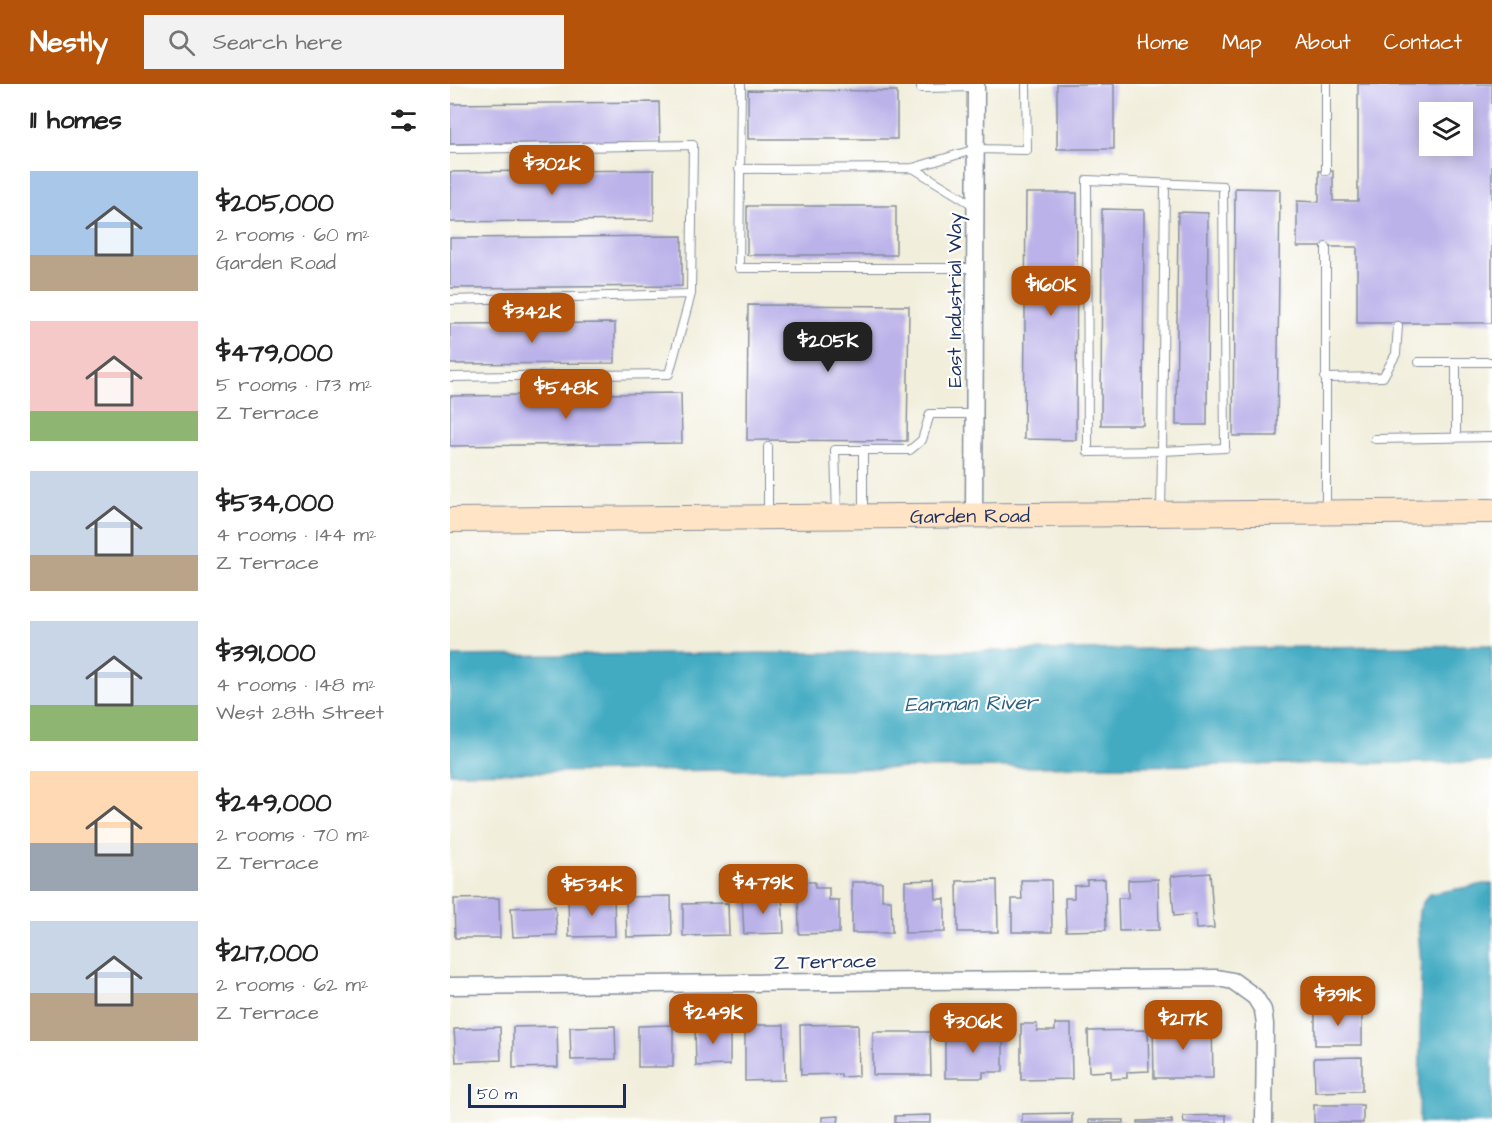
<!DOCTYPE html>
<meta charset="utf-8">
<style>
:root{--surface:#fff;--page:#f2f2f2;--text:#222;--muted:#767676;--accent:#b45309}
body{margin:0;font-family:"Architects Daughter",sans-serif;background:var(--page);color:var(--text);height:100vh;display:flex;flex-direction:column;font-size:22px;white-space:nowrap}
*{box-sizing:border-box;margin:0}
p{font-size:20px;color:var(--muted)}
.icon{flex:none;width:33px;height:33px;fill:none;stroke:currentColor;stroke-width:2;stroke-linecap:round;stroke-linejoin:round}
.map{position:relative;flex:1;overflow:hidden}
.panel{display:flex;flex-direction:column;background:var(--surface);width:450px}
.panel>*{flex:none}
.controls{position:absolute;left:969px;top:18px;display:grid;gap:12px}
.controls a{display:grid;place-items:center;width:54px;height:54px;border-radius:0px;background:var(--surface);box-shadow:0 3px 15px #0003;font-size:30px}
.scale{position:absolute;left:18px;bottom:15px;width:158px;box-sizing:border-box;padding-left:6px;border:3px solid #1b2f5e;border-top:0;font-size:16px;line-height:21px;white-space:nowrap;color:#1b2f5e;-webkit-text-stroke:4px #fff;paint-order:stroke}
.price{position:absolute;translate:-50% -51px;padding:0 14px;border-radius:12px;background:var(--accent);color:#fff;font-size:20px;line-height:39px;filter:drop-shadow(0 2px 3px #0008)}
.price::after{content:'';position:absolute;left:50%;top:36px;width:18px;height:14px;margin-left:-9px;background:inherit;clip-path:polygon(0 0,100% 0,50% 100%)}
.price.selected{background:#222;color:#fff}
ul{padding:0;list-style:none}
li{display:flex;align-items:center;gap:18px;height:150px;padding:0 30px}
li span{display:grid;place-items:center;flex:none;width:168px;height:120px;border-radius:0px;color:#555}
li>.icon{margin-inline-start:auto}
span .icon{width:72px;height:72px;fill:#fffc;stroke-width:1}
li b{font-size:26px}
h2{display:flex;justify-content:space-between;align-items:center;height:72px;padding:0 30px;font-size:26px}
header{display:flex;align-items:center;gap:36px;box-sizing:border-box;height:84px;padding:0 30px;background:var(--accent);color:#fff}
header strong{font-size:28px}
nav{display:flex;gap:33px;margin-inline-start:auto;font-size:21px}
.search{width:420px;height:54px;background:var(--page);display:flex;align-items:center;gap:15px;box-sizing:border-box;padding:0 21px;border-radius:0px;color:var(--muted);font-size:22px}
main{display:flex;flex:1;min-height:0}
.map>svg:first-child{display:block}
</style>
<header>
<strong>Nestly</strong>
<div class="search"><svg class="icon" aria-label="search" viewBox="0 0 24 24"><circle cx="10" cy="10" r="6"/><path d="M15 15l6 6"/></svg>Search here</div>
<nav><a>Home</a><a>Map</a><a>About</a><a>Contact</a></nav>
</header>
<main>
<section class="panel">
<h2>11 homes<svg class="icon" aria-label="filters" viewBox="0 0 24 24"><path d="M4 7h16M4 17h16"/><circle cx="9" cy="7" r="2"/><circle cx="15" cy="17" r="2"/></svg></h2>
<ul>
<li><span style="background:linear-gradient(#a9c7e8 70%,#b9a48a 0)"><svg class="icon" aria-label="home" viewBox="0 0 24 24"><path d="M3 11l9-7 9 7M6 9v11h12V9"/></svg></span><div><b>$205,000</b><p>2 rooms · 60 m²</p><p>Garden Road</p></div></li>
<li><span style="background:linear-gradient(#f6c9c9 75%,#8fb573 0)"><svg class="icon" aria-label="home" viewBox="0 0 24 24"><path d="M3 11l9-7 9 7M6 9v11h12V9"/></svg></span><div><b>$479,000</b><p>5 rooms · 173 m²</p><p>Z Terrace</p></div></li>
<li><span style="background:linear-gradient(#c9d6e8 70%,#b9a48a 0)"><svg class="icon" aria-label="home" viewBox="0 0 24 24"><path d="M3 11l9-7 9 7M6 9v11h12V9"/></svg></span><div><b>$534,000</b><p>4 rooms · 144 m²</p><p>Z Terrace</p></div></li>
<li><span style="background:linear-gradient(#c9d6e8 70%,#8fb573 0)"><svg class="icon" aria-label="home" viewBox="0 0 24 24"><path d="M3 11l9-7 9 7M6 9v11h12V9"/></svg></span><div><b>$391,000</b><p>4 rooms · 148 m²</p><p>West 28th Street</p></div></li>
<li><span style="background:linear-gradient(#ffd9b3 60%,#9aa5b1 0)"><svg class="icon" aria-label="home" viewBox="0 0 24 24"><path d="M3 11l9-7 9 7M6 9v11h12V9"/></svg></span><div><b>$249,000</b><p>2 rooms · 70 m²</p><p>Z Terrace</p></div></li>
<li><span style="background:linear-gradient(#c9d6e8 60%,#b9a48a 0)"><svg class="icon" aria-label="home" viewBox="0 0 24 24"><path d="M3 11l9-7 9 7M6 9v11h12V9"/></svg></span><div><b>$217,000</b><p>2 rooms · 62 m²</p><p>Z Terrace</p></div></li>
</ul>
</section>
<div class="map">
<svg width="1042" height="1039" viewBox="0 0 1042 1039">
<rect width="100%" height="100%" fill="#fff"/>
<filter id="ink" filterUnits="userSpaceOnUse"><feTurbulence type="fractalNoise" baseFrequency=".0167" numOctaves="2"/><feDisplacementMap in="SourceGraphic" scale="12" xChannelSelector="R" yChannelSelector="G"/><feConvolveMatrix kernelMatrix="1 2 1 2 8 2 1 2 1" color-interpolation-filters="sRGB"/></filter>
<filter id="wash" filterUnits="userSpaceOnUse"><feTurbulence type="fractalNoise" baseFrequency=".008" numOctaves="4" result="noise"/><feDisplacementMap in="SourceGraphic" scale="24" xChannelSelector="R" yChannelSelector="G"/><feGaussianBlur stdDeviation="1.35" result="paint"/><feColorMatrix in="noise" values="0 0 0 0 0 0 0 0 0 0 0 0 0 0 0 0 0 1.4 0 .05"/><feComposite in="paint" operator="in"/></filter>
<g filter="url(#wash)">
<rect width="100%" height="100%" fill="#f1eedb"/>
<!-- water -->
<path fill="#42abc2" stroke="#2e6d90" stroke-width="1.5" d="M1042 561V678L0 689V572L452 568Z
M1034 800H1042V1039H969L971 882 968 842 969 827 974 817 980 810Z"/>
<g id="blocks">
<!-- building -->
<path fill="#bbb2e9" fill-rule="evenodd" d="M607 0H664V65H607Z
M908 0H1042V239H907V163H847V117L869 118V87H883V117H908ZM980 28H1012V62H980Z
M298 6 447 7V55H298Z
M209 18 210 58 0 60V20Z
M204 86V136L0 138V88Z
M785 104 830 105 827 352H783Z
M576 109H627L626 356 574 355Z
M297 122H446V171H297Z
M652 125 694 126 693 341H651Z
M728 128 758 129 757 341H726Z
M232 152V202L0 204V154Z
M298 221 459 222 457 357 297 356Z
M165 239V279L0 280V240Z
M231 309 232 359 0 362V312Z
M760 789 764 844 746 845 745 830 724 832 721 792Z
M655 795 656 846 616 847 615 814H624V802L637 801V796Z
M708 795 709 846 669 847 668 814H678V796Z
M485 796 486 815H495V848L455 849V797Z
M547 796 548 848H508L507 797Z
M571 796H601L602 848H562V815H572Z
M348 798H365V804H379V816H389V849L349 850Z
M402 798H432V816H441L442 849H402Z
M332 811 334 849 294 850 292 813Z
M221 812 222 852 177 853 176 813Z
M164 813 165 852 119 853 118 814Z
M49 814 50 854H5L4 815Z
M278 819 279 851 233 852V820Z
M105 822 107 851 63 853 61 824Z
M865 926H912V961H865Z
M747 938H762L763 994H704L703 939H727V946H747Z
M280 940V981L246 982 245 941Z
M408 940 409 992 391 993V990L351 991 350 941Z
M571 940H587V947H605V940H621L622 995 571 996Z
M223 941V983H188V942Z
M295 941H334L335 996 295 997Z
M107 942 108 983 63 984V943Z
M165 942 166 975 121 976 120 943Z
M50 943 51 976 6 978 4 945Z
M698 946 699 987 677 988V994L661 995V987L639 988 638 947Z
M423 948H480L481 991H423Z
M495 948H553V988H533V994H495Z
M912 973V1007L865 1008 864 974Z
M864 1021H913V1039H864Z
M622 1029V1039H572V1030Z
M481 1031V1039H445V1032Z
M776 1031V1039H734L733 1032Z
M389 1032 388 1039H372V1033Z
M639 1036H674V1039H639Z
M722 1036V1039H688V1037Z"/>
</g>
</g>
<g filter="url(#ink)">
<use href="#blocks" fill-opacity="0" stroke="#868e9c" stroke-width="1.5"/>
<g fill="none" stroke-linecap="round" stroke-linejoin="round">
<!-- lane casing -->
<g stroke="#868e9c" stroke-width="10">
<path id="lane" d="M291 0 289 184H525
M471 0V4L526 3
M876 0V87
M0 65 243 61 241 210 219 290 0 293
M463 84 525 122
M289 85 463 84 526 65 577 66 576 0
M0 216 241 210
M969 278H1006
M875 294 933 293 946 270 948 242
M1006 354V278H1042
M925 355 1042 353
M318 363V432
M413 366V432
M876 426V163
M711 428 712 367 775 364 773 102 637 96 638 368 712 367 715 100
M387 432 385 366H460L472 356 480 330H525"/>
</g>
<!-- street casing -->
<g stroke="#868e9c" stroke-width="19">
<path id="street" d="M524 433 526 0
M0 902 767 894 783 897 805 913 813 926 815 940 814 1039"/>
</g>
<!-- secondary casing -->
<g stroke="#868e9c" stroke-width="26">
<g id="secondary">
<path id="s1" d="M0 436 1042 427"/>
</g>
</g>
<!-- lane -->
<use href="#lane" stroke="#fff" stroke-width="8"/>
<!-- street -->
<use href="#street" stroke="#fff" stroke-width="16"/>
<!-- secondary -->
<use href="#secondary" stroke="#ffe4c6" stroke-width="24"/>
</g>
</g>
<g text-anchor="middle" stroke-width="4.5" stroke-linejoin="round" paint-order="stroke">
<!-- street labels -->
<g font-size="20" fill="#1b2f5e" stroke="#fff">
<text transform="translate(504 216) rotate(-90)" y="7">East Industrial Way</text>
<text dy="7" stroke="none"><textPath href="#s1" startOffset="520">Garden Road</textPath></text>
<text transform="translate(375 877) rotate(-1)" y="7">Z Terrace</text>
</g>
<!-- water labels -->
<g font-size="21" font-style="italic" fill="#2b6186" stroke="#fff">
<text transform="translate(521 619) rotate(-1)" y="7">Earman River</text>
</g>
</g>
</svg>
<div class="controls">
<a><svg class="icon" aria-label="layers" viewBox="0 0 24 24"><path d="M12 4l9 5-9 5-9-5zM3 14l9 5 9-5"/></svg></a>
</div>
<div class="scale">50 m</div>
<b class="price" style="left:102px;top:112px">$302K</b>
<b class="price" style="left:601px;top:233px">$160K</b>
<b class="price" style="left:82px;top:260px">$342K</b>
<b class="price selected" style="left:378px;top:289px">$205K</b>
<b class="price" style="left:116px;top:336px">$548K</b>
<b class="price" style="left:313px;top:831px">$479K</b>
<b class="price" style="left:142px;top:833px">$534K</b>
<b class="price" style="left:888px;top:943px">$391K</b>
<b class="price" style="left:263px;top:961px">$249K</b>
<b class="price" style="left:733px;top:967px">$217K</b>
<b class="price" style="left:523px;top:970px">$306K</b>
</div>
</main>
